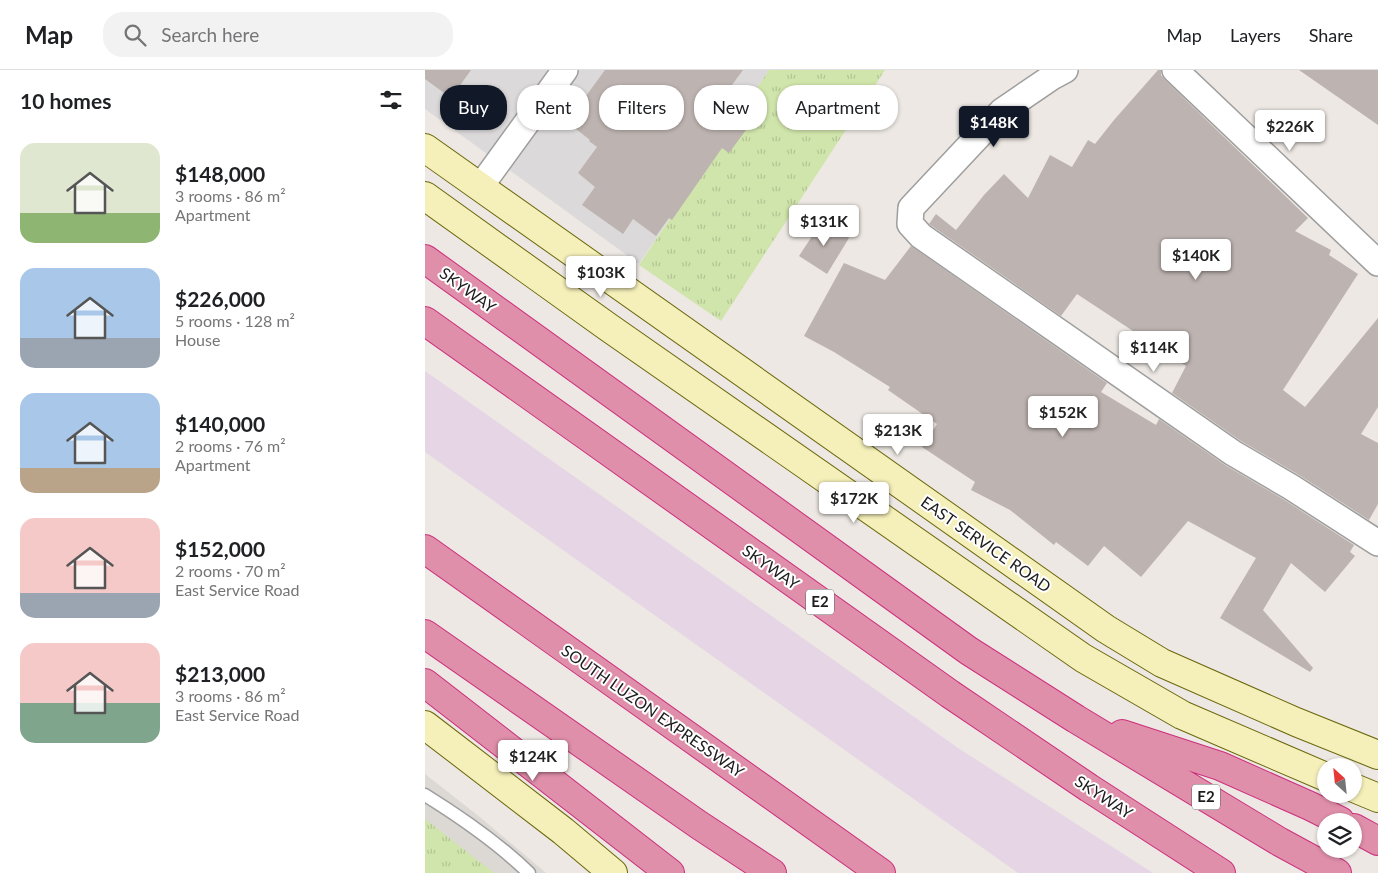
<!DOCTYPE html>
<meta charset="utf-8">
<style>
:root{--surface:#fff;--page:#f2f2f2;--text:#202124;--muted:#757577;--line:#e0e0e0;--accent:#111827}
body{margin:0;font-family:Lato,sans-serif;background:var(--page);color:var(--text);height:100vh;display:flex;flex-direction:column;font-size:19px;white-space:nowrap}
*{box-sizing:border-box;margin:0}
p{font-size:16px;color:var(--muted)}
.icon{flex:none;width:28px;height:28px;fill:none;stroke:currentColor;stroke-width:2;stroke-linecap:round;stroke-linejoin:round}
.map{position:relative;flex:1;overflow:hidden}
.drawer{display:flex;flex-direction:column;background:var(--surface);width:425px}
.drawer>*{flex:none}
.banner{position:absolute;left:15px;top:15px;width:475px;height:45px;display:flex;gap:10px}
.needle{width:32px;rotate:333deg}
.buttons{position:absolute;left:892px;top:688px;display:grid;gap:10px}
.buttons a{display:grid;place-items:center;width:45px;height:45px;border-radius:50%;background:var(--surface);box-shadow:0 1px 4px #0004;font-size:25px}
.price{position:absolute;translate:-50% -42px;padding:0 11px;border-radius:5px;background:#fff;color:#222;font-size:16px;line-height:32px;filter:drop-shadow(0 1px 2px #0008)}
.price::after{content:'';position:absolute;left:50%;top:30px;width:15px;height:11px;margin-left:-8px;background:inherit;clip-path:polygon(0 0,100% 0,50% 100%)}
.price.on{background:var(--accent);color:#fff}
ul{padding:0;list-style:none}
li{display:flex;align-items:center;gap:15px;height:125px;padding:0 20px}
li span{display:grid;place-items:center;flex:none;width:140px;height:100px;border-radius:15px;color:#555}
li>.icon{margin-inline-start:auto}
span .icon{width:60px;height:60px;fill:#fffc;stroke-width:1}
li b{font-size:21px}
h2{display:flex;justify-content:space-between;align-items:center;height:60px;padding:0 20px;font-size:21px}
.pill{padding:0 18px;border-radius:20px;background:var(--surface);box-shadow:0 1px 4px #0004;font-size:18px;line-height:45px}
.pill.on{background:var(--accent);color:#fff}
header{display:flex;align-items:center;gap:30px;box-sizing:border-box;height:70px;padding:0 25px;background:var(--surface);border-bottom:1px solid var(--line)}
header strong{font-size:24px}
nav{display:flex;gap:28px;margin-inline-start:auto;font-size:18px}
.search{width:350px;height:45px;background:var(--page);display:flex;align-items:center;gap:12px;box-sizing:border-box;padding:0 18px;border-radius:20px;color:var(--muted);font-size:19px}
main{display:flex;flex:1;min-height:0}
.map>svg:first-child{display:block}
</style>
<header>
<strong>Map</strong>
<div class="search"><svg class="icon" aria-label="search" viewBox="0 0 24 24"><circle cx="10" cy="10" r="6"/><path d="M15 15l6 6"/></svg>Search here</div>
<nav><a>Map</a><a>Layers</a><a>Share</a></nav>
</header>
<main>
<section class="drawer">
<h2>10 homes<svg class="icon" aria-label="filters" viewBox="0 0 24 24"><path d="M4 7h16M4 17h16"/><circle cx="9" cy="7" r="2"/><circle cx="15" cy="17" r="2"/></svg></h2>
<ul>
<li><span style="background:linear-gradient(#dfe7d0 70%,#8fb573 0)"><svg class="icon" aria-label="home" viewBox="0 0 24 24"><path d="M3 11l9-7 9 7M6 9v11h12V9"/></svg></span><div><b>$148,000</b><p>3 rooms · 86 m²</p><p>Apartment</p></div></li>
<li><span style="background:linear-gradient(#a9c7e8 70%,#9aa5b1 0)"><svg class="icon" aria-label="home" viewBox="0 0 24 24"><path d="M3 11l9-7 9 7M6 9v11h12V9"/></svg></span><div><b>$226,000</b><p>5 rooms · 128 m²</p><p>House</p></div></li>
<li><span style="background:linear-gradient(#a9c7e8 75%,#b9a48a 0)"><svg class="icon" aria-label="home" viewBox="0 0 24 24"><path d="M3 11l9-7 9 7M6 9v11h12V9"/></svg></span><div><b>$140,000</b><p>2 rooms · 76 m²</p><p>Apartment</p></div></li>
<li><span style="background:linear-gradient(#f6c9c9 75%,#9aa5b1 0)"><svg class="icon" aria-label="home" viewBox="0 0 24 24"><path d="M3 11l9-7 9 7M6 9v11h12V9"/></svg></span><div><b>$152,000</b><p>2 rooms · 70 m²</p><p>East Service Road</p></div></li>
<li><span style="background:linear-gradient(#f6c9c9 60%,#7fa58c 0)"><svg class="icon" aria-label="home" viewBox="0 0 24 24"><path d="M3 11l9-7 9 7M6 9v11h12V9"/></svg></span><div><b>$213,000</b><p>3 rooms · 86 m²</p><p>East Service Road</p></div></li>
</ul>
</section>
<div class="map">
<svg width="953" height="803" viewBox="0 0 953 803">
<defs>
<pattern id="grass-tufts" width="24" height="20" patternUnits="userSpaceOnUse" patternTransform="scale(1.25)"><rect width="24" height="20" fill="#d0e5ab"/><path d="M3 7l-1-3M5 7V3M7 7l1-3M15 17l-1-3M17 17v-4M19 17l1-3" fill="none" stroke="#b2c493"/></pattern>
</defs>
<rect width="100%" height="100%" fill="#ede8e3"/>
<!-- residential -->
<path fill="#dbd9da" d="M0 0H344L214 194 0 39Z"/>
<!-- airport -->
<path fill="#dcd8d4" d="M0 704 56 748 121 803H0Z"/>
<!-- railway -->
<path fill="#e6d5e5" d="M0 301 533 678 728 803H593L0 382Z"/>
<!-- grass -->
<path fill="url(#grass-tufts)" d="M344 0H460L296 251 214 195Z
M0 749 69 803H0Z"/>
<!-- building -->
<path fill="#bdb3b0" d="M0 0H46L26 28 0 9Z
M180 0H318L307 15 338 37 304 83 297 78 247 150 244 148 231 166 208 149 198 164 157 135 170 117 153 103 172 77 164 71 165 70 142 52Z
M733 0H736V5L740 10 883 148 870 161 906 180 904 185 933 204 858 320 880 337 953 248V337L936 364 953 373V434L944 450 874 405 816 371 747 323 761 296 652 224 636 246 504 154 511 144 531 160 559 125 579 104 603 128 625 85 647 97 663 70 670 74 689 50Z
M874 0H953V55Z
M397 151 424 168 402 204 374 186Z
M486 176 682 313 676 322 731 355 734 349 800 395 858 429 929 475 925 482 930 486 900 522 866 493 838 540 888 598 885 602 795 548 831 488 763 451 716 507 679 476 663 496 631 472 629 475 585 440 546 420 550 412 497 377 512 354 463 320 465 317 409 282 379 266 419 193 460 210Z"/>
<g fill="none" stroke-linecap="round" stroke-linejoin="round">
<!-- service casing -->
<g stroke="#9e9e9e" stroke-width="15">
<path id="service" d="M0 725C37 748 72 772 104 803"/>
</g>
<!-- minor casing -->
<g stroke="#9e9e9e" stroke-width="28">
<path id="minor" d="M640 0 627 7 577 41 486 138 485 154 496 166 808 383 866 417 953 473
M750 0 953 193
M55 117 140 0"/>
</g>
<!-- secondary casing -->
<g stroke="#6b670c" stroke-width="30">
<path id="secondary" d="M0 78 681 559 737 593 871 652 953 685
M0 126 183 257 658 588 757 645 901 707
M0 655 138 761 188 803
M929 718 953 728"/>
</g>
<!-- motorway casing -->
<g stroke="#cc2f7d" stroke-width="30">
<path id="motorway" d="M0 189 544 581 651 649 855 772 912 803
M0 251 525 624 664 718 796 803
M0 479 456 803
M0 564 274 755 347 803
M0 613 245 803
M697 664 795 696 885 736 915 751
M929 758 953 771"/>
</g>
<!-- service -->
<use href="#service" stroke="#fff" stroke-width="12"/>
<!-- minor -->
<use href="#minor" stroke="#fff" stroke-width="25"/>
<!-- secondary -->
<use href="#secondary" stroke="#f5efb9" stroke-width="28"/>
<!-- motorway -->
<use href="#motorway" stroke="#e08faa" stroke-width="28"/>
</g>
<g text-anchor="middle" stroke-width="4" stroke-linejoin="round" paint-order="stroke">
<!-- shield labels -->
<g fill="#fff" stroke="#616161" stroke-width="1">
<rect x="381" y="519.5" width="28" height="25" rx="4"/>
<rect x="767" y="714.5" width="28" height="25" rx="4"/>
</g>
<g font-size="15" font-weight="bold" fill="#1d1d1d">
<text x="395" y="537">E2</text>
<text x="781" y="732">E2</text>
</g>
<!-- street labels -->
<g font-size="16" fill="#1d1d1d" stroke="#fff">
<text transform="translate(43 220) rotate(36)" y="6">SKYWAY</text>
<text transform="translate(561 474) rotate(35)" y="6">EAST SERVICE ROAD</text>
<text transform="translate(346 497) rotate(35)" y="6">SKYWAY</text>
<text transform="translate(228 641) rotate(35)" y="6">SOUTH LUZON EXPRESSWAY</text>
<text transform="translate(679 727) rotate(33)" y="6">SKYWAY</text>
</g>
</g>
</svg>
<div class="buttons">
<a><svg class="needle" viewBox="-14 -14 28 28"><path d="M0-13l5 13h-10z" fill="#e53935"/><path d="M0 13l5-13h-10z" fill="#757577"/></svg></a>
<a><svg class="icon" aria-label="layers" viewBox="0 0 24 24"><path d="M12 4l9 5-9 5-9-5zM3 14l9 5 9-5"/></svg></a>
</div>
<b class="price on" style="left:569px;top:78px">$148K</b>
<b class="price" style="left:865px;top:82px">$226K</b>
<b class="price" style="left:399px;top:177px">$131K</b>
<b class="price" style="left:771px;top:211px">$140K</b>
<b class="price" style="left:176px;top:228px">$103K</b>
<b class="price" style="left:729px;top:303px">$114K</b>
<b class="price" style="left:638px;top:368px">$152K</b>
<b class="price" style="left:473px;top:386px">$213K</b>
<b class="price" style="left:429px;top:454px">$172K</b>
<b class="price" style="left:108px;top:712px">$124K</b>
<div class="banner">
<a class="pill on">Buy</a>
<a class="pill">Rent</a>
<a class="pill">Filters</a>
<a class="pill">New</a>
<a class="pill">Apartment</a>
</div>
</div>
</main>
